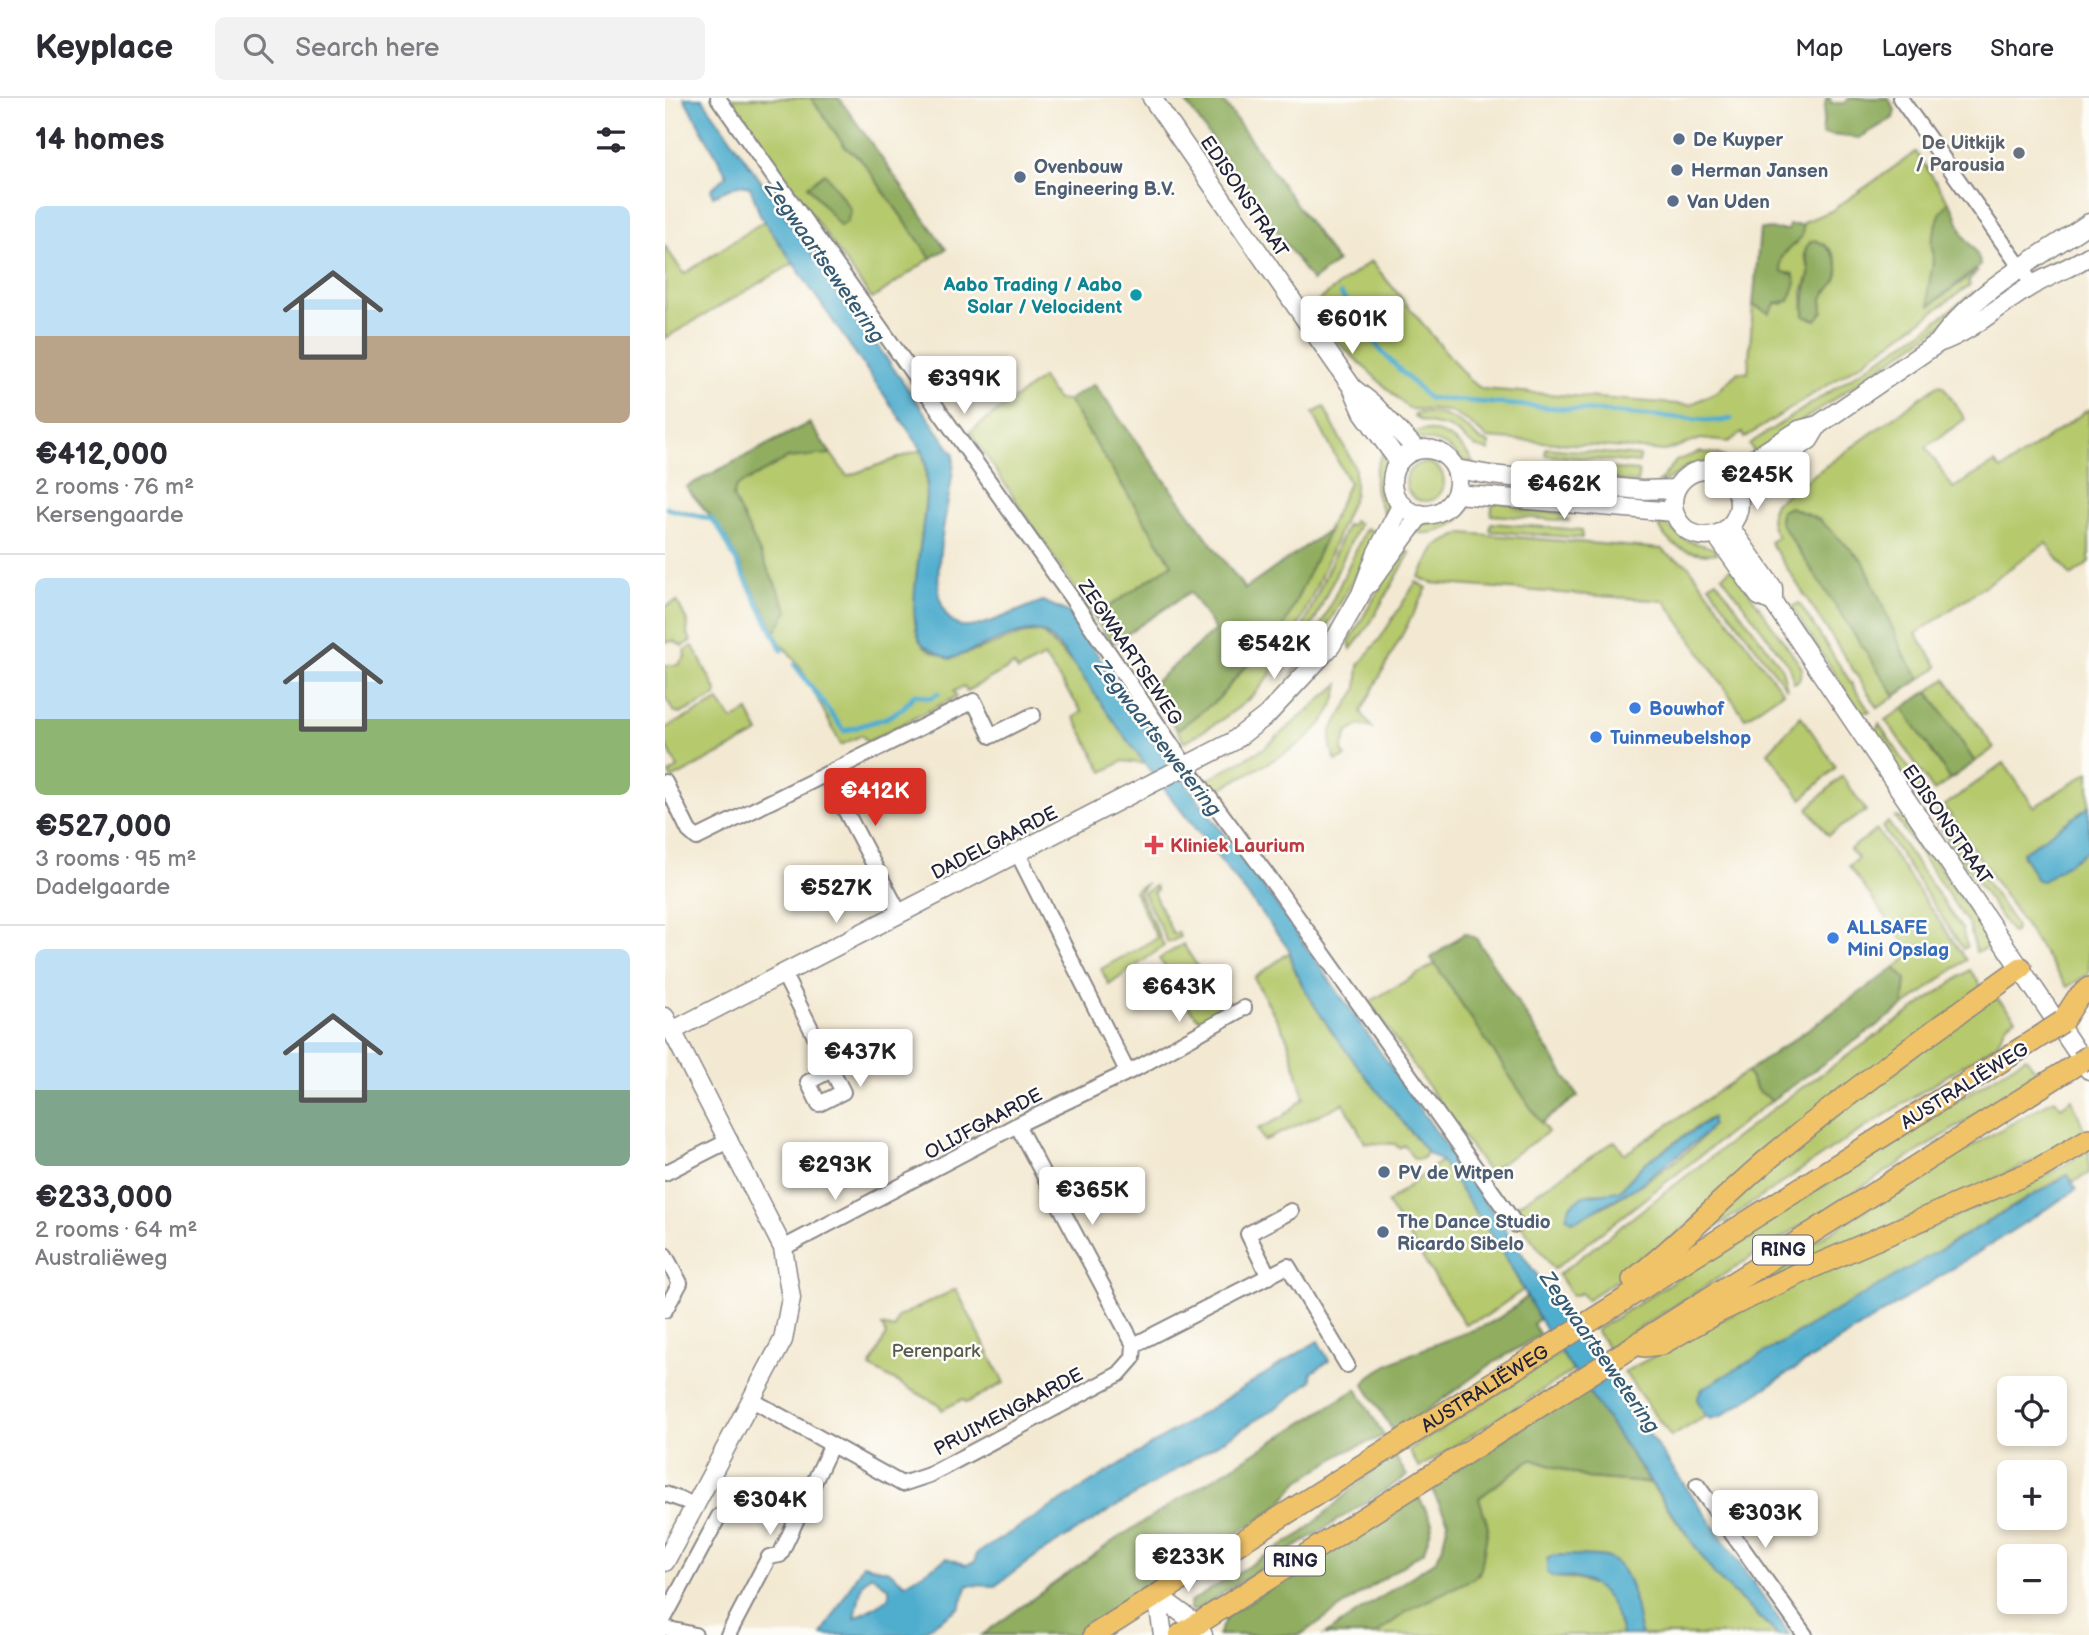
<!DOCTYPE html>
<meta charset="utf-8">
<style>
:root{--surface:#fff;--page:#f2f2f3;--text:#2b2b33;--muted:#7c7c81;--line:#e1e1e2;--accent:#d93025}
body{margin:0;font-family:"Balsamiq Sans",sans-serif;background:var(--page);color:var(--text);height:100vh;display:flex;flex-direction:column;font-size:26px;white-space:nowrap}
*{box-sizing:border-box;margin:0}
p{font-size:23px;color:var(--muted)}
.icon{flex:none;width:38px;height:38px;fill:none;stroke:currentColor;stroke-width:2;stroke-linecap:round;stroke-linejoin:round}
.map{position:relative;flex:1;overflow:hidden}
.drawer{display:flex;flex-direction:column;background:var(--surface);width:665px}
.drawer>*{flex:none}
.controls{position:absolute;left:1332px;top:1278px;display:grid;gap:14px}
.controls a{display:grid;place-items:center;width:70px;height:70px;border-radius:10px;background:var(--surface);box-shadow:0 4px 10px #0003;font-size:35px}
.price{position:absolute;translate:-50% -60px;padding:0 16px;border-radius:7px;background:#fff;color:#222;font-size:23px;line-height:46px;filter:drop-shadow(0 2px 4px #0008)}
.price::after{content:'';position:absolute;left:50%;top:42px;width:21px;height:16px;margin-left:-10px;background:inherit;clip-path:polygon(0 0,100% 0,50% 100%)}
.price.current{background:var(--accent);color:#fff}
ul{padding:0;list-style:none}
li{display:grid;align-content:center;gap:14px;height:371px;padding:0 35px}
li+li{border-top:2px solid var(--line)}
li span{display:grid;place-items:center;height:217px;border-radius:10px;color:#555}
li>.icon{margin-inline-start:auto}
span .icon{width:126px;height:126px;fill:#fffc;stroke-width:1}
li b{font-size:30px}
h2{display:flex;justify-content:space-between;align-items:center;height:84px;padding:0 35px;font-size:30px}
header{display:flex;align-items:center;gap:42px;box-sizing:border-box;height:98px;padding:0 35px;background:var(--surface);border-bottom:2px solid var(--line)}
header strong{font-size:33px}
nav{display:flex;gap:38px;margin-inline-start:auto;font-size:24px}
.search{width:490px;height:63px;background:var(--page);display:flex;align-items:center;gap:18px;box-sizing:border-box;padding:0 24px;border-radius:10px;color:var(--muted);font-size:26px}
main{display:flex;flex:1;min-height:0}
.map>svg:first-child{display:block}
</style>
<header>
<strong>Keyplace</strong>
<div class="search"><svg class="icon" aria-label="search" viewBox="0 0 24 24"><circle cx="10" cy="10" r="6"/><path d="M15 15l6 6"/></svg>Search here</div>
<nav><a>Map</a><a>Layers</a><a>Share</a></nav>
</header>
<main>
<section class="drawer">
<h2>14 homes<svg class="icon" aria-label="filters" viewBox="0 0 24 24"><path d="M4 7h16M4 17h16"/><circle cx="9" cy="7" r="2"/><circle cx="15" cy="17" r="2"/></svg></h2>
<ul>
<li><span style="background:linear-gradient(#bfe0f5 60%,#b9a48a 0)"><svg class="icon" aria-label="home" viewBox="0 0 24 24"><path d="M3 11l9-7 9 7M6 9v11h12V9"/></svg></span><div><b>€412,000</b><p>2 rooms · 76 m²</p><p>Kersengaarde</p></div></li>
<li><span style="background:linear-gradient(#bfe0f5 65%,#8fb573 0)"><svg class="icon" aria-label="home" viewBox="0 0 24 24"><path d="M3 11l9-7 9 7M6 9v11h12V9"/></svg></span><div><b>€527,000</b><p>3 rooms · 95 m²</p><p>Dadelgaarde</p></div></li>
<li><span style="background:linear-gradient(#bfe0f5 65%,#7fa58c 0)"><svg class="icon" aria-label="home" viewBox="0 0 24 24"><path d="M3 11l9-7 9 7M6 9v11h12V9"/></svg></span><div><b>€233,000</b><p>2 rooms · 64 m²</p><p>Australiëweg</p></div></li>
</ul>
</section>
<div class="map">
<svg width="1424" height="1537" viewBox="0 0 1424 1537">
<rect width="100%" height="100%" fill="#fdfcf7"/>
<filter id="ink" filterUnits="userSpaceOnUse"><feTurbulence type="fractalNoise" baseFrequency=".0143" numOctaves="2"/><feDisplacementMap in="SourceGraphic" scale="14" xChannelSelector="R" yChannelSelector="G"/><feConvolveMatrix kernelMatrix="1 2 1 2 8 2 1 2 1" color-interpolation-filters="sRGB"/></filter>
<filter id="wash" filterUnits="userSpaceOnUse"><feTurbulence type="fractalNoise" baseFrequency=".00686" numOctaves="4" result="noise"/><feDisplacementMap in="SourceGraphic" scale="28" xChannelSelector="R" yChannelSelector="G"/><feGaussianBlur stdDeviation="1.57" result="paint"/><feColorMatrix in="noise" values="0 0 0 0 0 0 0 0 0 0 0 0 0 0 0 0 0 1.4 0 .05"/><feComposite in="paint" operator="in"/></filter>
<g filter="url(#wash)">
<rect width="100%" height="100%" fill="#f3e9d2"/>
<!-- green -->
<path fill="#b6c96d" stroke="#6c7654" stroke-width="2" fill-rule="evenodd" d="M63 0H146L181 50 195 60 266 160 207 201Z
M1251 54 1284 104 1268 151 1266 207 1313 172 1303 184 1305 187 1197 265 1079 340 1077 335 1063 344 1036 341 1000 353 822 340 802 323 784 313 744 311 667 239 645 209 706 163 804 282 817 291 1025 307 1053 293 1073 274 1083 275 1088 207 1104 214 1111 205 1118 206 1127 197 1129 180 1117 174C1112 158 1121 155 1130 146 1135 141 1137 130 1139 124L1166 113ZM1146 143C1167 143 1180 168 1167 187 1164 192 1160 194 1157 200L1158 213 1139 218 1138 194 1145 174 1139 156Z
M99 123 129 165 0 240V148L19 176Z
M1309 194 1312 196 1276 228 1090 355 1084 346 1261 231Z
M377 280 392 302H403L507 466 429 519 305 334Z
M1273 287 1278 288 1300 321 1261 349 1288 390 1330 365 1336 372 1424 311V465L1406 478 1381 445 1251 536 1273 569 1213 610 1105 444 1113 439C1105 428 1104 418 1110 405Z
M659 309 690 370V395C667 449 628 561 586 599 566 617 543 631 519 644L512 632 553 601 578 571 615 537 684 385 648 315Z
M755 315C772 314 788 319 802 330 810 336 814 344 824 345V353C806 351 800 338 785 330 773 325 758 328 749 317Z
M144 325 182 378 256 352C268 379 254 445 252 476 251 498 254 520 254 542 283 582 338 533 376 534L412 570 482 666 458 663 438 674 409 619 417 614 379 559 353 573 349 567 302 593 299 588 289 593 291 599 202 644 197 637 176 647 137 571 115 544 58 433 21 389Z
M761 332C783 335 798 345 808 365 796 366 790 353 779 347 767 341 755 344 745 335Z
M881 350 975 358 974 365 880 357Z
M719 353C724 365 719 372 719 383 719 396 726 406 721 418 708 397 705 375 719 353Z
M1036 354 1052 356 1072 365C1058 371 1043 362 1028 367 1014 371 1007 383 993 385L1012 362Z
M741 384a19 19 0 1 1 38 0a19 19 0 1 1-38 0Z
M892 366 974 373 972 385 901 374V369Z
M828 403 901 416 900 421 905 423 826 417Z
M806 404C799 426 772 439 750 434L756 427 777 422Z
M688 423 694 426 649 524 617 575 614 572 636 534 682 427 686 428Z
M993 423C1005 428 1011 437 1022 442 1033 448 1047 446 1053 455 1028 458 999 450 993 423Z
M826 425 917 432V440L825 433Z
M701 430 714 437 653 544 624 581 658 523Z
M798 435 997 451 1006 459 1022 466 1118 594 1080 620 1000 503 766 485 754 479 771 448Z
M737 451 745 455 706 524 686 551 684 544Z
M1067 470 1137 570 1134 582 1129 585 1124 568 1057 478Z
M1051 482 1117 570 1122 591 1044 487Z
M751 484 762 490 696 614 707 630 695 627 682 635 677 653 681 659 671 663 666 650V633L692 591 694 567 716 539Z
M12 503 23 525 22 535 26 543 17 548 9 543 0 544V509Z
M1134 505 1205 614H1194L1127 509Z
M28 548 52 594 51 598 15 616 8 613 0 598V567H13L20 559 19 553Z
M1281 581 1329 650 1269 693 1221 622Z
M674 586C667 647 590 666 548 696L539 684 599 650Z
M54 603 67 622 83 613 94 635 7 681 4 676 13 670 0 645V630Z
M1136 618 1171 669 1137 701 1103 654Z
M1214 626 1262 697H1252L1210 636Z
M1339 665 1369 709 1424 674V709L1357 755 1358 760 1378 783 1424 751V876L1402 889 1279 708Z
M1177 678 1201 713 1163 737 1143 710Z
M1273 713 1350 826 1351 832 1347 835 1271 724Z
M1230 719 1241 721 1328 848 1311 854 1304 827Z
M1223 724 1297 831 1302 849 1298 851 1217 729Z
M1212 732 1301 862 1238 909 1241 882 1230 870 1243 859 1238 843 1184 768 1193 760 1185 751Z
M482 785 474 795 499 848 444 887 436 871 492 840 469 793Z
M490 788 492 792 488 794 508 836 513 834 515 839 503 845 478 795Z
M518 846 554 901 566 904 534 921 495 879 502 871 494 861Z
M625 854C627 895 732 1016 762 1054L757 1061H749L739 1047 734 1050 730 1046 700 1045 679 1005 599 1043 593 1031 616 1020 639 1000 622 940 589 880Z
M770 866 883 1034 823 1074 704 904Z
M1305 872 1317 889 966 1173 921 1202 916 1195 907 1198 893 1177 1125 998Z
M1328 896 1351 920 1341 927 1332 946 1165 1052 1014 1155 1077 1090Z
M1361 959 1374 977 943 1250 931 1232Z
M1082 974 1092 992 1107 1002 889 1171 845 1112 950 1043 960 1056ZM1045 1020C1043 1024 1042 1031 1040 1036 1026 1057 932 1117 907 1123L925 1095 945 1096 954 1093 980 1065Z
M1390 1001 1396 1009 1407 1001 1420 1034 1382 1057 1060 1204 1098 1176 1264 1072Z
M1424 1052V1075L1409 1084 1402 1077 1287 1144 1039 1316 1041 1318 1006 1339 959 1274 1133 1181 1223 1149 1384 1076Z
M776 1063 839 1156 858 1192 821 1218 800 1226 722 1105Z
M291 1191 339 1285 301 1305 298 1301 277 1312 274 1307 205 1269 221 1237 217 1228 229 1231 233 1219Z
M896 1254 908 1273 754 1370 744 1352Z
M866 1361 922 1380 985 1385 1050 1477 1113 1537H976L965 1486 942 1459 889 1457 887 1479C934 1481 946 1493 957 1537H710L745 1511 814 1476 823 1429 814 1400Z"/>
<!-- forest -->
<path fill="#90ad60" stroke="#59684e" stroke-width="2" d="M146 0H174L281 151 266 160 195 60 181 50Z
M518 0H556L672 164 647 183Z
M1161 0H1165L1166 5H1180L1184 0H1223L1230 12 1228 20 1194 40 1157 36Z
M160 75 186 112 182 124 175 128 143 88Z
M1284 104C1292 114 1292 120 1296 131 1300 145 1315 152 1315 168L1265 207 1263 191 1269 161 1266 144 1275 116Z
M1124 127H1138L1137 138C1127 151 1111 154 1117 174L1128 176 1131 185 1124 203 1111 205 1104 215 1088 207 1095 131 1123 132Z
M1150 142C1167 149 1181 168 1168 187 1164 192 1160 194 1157 200L1158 213 1151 222 1139 218C1139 202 1140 192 1144 177 1147 165 1131 150 1150 142Z
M429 286 580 491 664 432 615 537 578 571 553 601 512 632 483 590 550 532 525 494 447 546 429 519 507 466 403 302Z
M144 325 166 356 123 360 71 389 68 399 123 513 110 534 58 433 21 389Z
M1125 409 1155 422 1199 464 1239 557 1255 581 1230 598 1115 424 1116 413Z
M1263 593 1310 664 1285 681 1238 610Z
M800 835 811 840 913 998 876 1025 766 860Z
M1230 870 1241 881 1238 909 1107 1002 1092 992 1082 974Z
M863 1198 874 1221 868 1226 875 1237 822 1269 730 1336 699 1287C704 1266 801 1236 823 1226 838 1219 851 1208 863 1198Z
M920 1289 985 1385 922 1380 866 1361 814 1400 823 1429 816 1471 809 1480 745 1511 710 1537H659L770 1463 777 1451 783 1423 765 1388Z
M692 1291 719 1338 680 1354 633 1384 611 1411 587 1426 412 1537H317L451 1441Z
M730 1358 742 1378 530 1513 525 1512V1504L639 1434 712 1369Z
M752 1396 768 1425 759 1453 635 1537H553L562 1518Z"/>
<!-- water -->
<path fill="#50adce" stroke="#396884" stroke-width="2" fill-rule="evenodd" d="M19 0H37L289 356C292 389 245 522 301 529 317 530 360 509 378 503L403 514 525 691 611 806 1125 1537H1113L1050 1477 881 1233 839 1156 776 1063 762 1054C732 1016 627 895 625 853 562 767 491 686 431 598 421 584 392 539 376 534 354 528 307 555 284 561L258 547C231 510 276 398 257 352L95 117 85 89 73 87 48 98 46 91 62 77Z
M1424 709V751L1378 783 1372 782 1357 755Z
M1047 1020V1027L1040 1036 970 1090 910 1123 901 1119 905 1108 918 1098 954 1093 980 1065Z
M1403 1077 1411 1092 1056 1318 1045 1321 1039 1316 1032 1301 1037 1291Z
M653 1243 664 1263 646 1275 647 1282 614 1308 371 1458 330 1488 303 1487 295 1509 253 1537H157L198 1466 224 1473 240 1486 282 1460 301 1467 310 1464 311 1456ZM206 1477 224 1490V1500L190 1520 197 1486Z
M889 1457C905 1458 924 1456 940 1459 969 1466 970 1514 976 1537H957C950 1508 941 1487 909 1480 899 1478 890 1482 882 1475V1461Z"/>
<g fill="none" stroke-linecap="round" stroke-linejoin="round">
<!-- stream -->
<path stroke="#50adce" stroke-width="5" d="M676 196 717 254 763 300 1056 323 1066 321
M2 410 46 421 55 431 117 552
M130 567 179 633 221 620 238 610 250 596 266 600 274 595"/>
</g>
</g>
<g filter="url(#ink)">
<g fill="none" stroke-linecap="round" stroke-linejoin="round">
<!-- minor casing -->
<g stroke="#8a8686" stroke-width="18">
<path id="minor" d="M53 0 408 502 521 668 611 789 851 1127
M1235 0 1368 187
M161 676 235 816
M0 684 24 733 32 740 309 603 326 638 368 617
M353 756 462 973
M118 875 178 994 154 1006 143 984 167 972
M352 1027 469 1247
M0 1075 65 1042
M118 1150 352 1027 474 969 579 910
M0 1157 15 1185 0 1212
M604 1179 583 1136 626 1113
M87 1302 237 1386 264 1377 454 1276 468 1260 469 1247 623 1168 682 1267
M1032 1387 1140 1537
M0 1396 31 1407
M0 1519 54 1418
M0 1530 30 1537
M63 1537 104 1459 115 1457 166 1348"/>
</g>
<!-- tertiary casing -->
<g stroke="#8a8686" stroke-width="21">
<path id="tertiary" d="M487 0 687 289 698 314 734 364
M1273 245C1309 193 1373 160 1424 125
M689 291 707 305 752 352
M727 384a33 33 0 1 1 66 0a33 33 0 1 1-66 0Z
M791 371 826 377 976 392 1011 391
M1008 405a33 33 0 1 1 66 0a33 33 0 1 1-66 0Z
M1060 379 1134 332 1153 327 1273 245C1308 233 1334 207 1366 188 1385 177 1405 170 1424 158
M1071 394 1144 342 1153 327
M791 396 1009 414
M1064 428 1108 490V504
M1051 437 1094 498 1108 504 1424 972
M705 485 756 416
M0 919 118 1150 126 1200 118 1242 0 1464
M7 933 567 644 602 617 666 548 696 496 712 454 737 406
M492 1497 532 1526 538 1537
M492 1497 498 1537"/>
</g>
<!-- primary casing -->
<g stroke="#8a8686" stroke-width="24">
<g id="primary">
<path d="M1397 924 1412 901 1424 890"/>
<path d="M968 1182C1018 1143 1060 1097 1108 1057 1188 991 1272 930 1356 870"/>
<path d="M979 1248 996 1246 1051 1215 1150 1168 1373 1071 1424 1041"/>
<path id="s1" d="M429 1537 1357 950"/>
<path d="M515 1537 1415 964"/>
</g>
</g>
<!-- minor -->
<use href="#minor" stroke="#fff" stroke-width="14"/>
<!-- tertiary -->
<use href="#tertiary" stroke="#fff" stroke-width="18"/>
<!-- primary -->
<use href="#primary" stroke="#f1c369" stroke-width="21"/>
<!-- primary-bridge casing -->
<g stroke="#8a8686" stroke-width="24" stroke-linecap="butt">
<path id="primary-bridge" d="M1357 950 1397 924
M1415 964 1424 958"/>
</g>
<!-- primary-bridge -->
<use href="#primary-bridge" stroke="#f1c369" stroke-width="21"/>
</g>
</g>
<!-- markers -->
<g fill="#5c6f8a" stroke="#fdfcf7" stroke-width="2.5">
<circle cx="1014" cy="41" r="7"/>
<circle cx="1012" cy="72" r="7"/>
<circle cx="355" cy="79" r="7"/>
<circle cx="1008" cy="103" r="7"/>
<circle cx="719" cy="1074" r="7"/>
<circle cx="718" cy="1134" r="7"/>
</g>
<circle fill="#6b7280" stroke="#fdfcf7" stroke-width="2.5" cx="1354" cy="55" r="7"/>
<circle fill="#0f9aa8" stroke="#fdfcf7" stroke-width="2.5" cx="471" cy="197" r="7"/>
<g fill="#3f7fe0" stroke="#fdfcf7" stroke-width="2.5">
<circle cx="970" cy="610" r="7"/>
<circle cx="931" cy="639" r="7"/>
<circle cx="1168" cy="840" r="7"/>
</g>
<path fill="#e0444e" stroke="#fdfcf7" stroke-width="2.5" d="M485.5 736.5h7v7h7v7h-7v7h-7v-7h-7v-7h7z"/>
<g text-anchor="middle" stroke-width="5" stroke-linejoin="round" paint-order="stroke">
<!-- shield labels -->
<g fill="#fdfcf7" stroke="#646373" stroke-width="2">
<rect x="1088" y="1137.5" width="60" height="29" rx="5"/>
<rect x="600" y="1448.5" width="60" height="29" rx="5"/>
</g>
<g font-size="18" font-weight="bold" fill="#22223b">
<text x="1118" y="1158">RING</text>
<text x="630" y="1469">RING</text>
</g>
<!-- service labels -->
<g font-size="19" font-weight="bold" fill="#4e5e75" stroke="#fdfcf7" text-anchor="start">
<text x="1028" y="48">De Kuyper</text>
<text x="369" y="75">Ovenbouw<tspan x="369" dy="22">Engineering B.V.</tspan></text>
<text x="1026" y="79">Herman Jansen</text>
<text x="1022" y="110">Van Uden</text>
<text x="733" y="1081">PV de Witpen</text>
<text x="732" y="1130">The Dance Studio<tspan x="732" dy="22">Ricardo Sibelo</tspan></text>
</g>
<!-- worship labels -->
<g font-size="19" font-weight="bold" fill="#5b616d" stroke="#fdfcf7" text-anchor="end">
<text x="1340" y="51">De Uitkijk<tspan x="1340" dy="22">/ Parousia</tspan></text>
</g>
<!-- street labels -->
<g font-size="19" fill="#22223b" stroke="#fdfcf7">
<text transform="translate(580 98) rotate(56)" y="7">EDISONSTRAAT</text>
<text transform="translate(466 554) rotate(56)" y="7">ZEGWAARTSEWEG</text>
<text transform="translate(1283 726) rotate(55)" y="7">EDISONSTRAAT</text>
<text transform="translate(329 744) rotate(-27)" y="7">DADELGAARDE</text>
<text transform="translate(1299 987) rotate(-32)" y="7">AUSTRALIËWEG</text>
<text transform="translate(318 1025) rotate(-28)" y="7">OLIJFGAARDE</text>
<text dy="7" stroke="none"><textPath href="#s1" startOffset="462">AUSTRALIËWEG</textPath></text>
<text transform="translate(343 1313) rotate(-28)" y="7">PRUIMENGAARDE</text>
</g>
<!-- culture labels -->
<g font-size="19" font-weight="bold" fill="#0d838f" stroke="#fdfcf7" text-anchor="end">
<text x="457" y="193">Aabo Trading / Aabo<tspan x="457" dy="22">Solar / Velocident</tspan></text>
</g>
<!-- shop labels -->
<g font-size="19" font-weight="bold" fill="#366cbe" stroke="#fdfcf7" text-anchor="start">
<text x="984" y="617">Bouwhof</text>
<text x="945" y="646">Tuinmeubelshop</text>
<text x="1182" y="836">ALLSAFE<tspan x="1182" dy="22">Mini Opslag</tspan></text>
</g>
<!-- health labels -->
<g font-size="19" font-weight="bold" fill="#be3a42" stroke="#fdfcf7" text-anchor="start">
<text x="505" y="754">Kliniek Laurium</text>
</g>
<!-- park labels -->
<g font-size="19" fill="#565c4c" stroke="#fdfcf7">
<text x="271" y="1259">Perenpark</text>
</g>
<!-- water labels -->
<g font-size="21" font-style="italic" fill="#345a76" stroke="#fdfcf7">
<text transform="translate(160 164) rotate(55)" y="7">Zegwaartsewetering</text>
<text transform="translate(493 640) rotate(52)" y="7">Zegwaartsewetering</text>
<text transform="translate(935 1254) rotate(55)" y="7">Zegwaartsewetering</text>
</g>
</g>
</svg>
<div class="controls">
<a><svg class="icon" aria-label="locate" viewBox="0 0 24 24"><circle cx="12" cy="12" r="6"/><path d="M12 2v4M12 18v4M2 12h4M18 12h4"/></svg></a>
<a>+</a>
<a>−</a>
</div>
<b class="price" style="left:687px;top:258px">€601K</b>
<b class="price" style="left:299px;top:318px">€399K</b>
<b class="price" style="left:1092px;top:414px">€245K</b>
<b class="price" style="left:899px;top:423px">€462K</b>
<b class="price" style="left:609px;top:583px">€542K</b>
<b class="price current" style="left:210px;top:730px">€412K</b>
<b class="price" style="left:171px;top:827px">€527K</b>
<b class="price" style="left:514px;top:926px">€643K</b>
<b class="price" style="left:195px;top:991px">€437K</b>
<b class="price" style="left:170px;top:1104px">€293K</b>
<b class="price" style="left:427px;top:1129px">€365K</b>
<b class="price" style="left:105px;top:1439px">€304K</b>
<b class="price" style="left:1100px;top:1452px">€303K</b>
<b class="price" style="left:523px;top:1496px">€233K</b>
</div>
</main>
